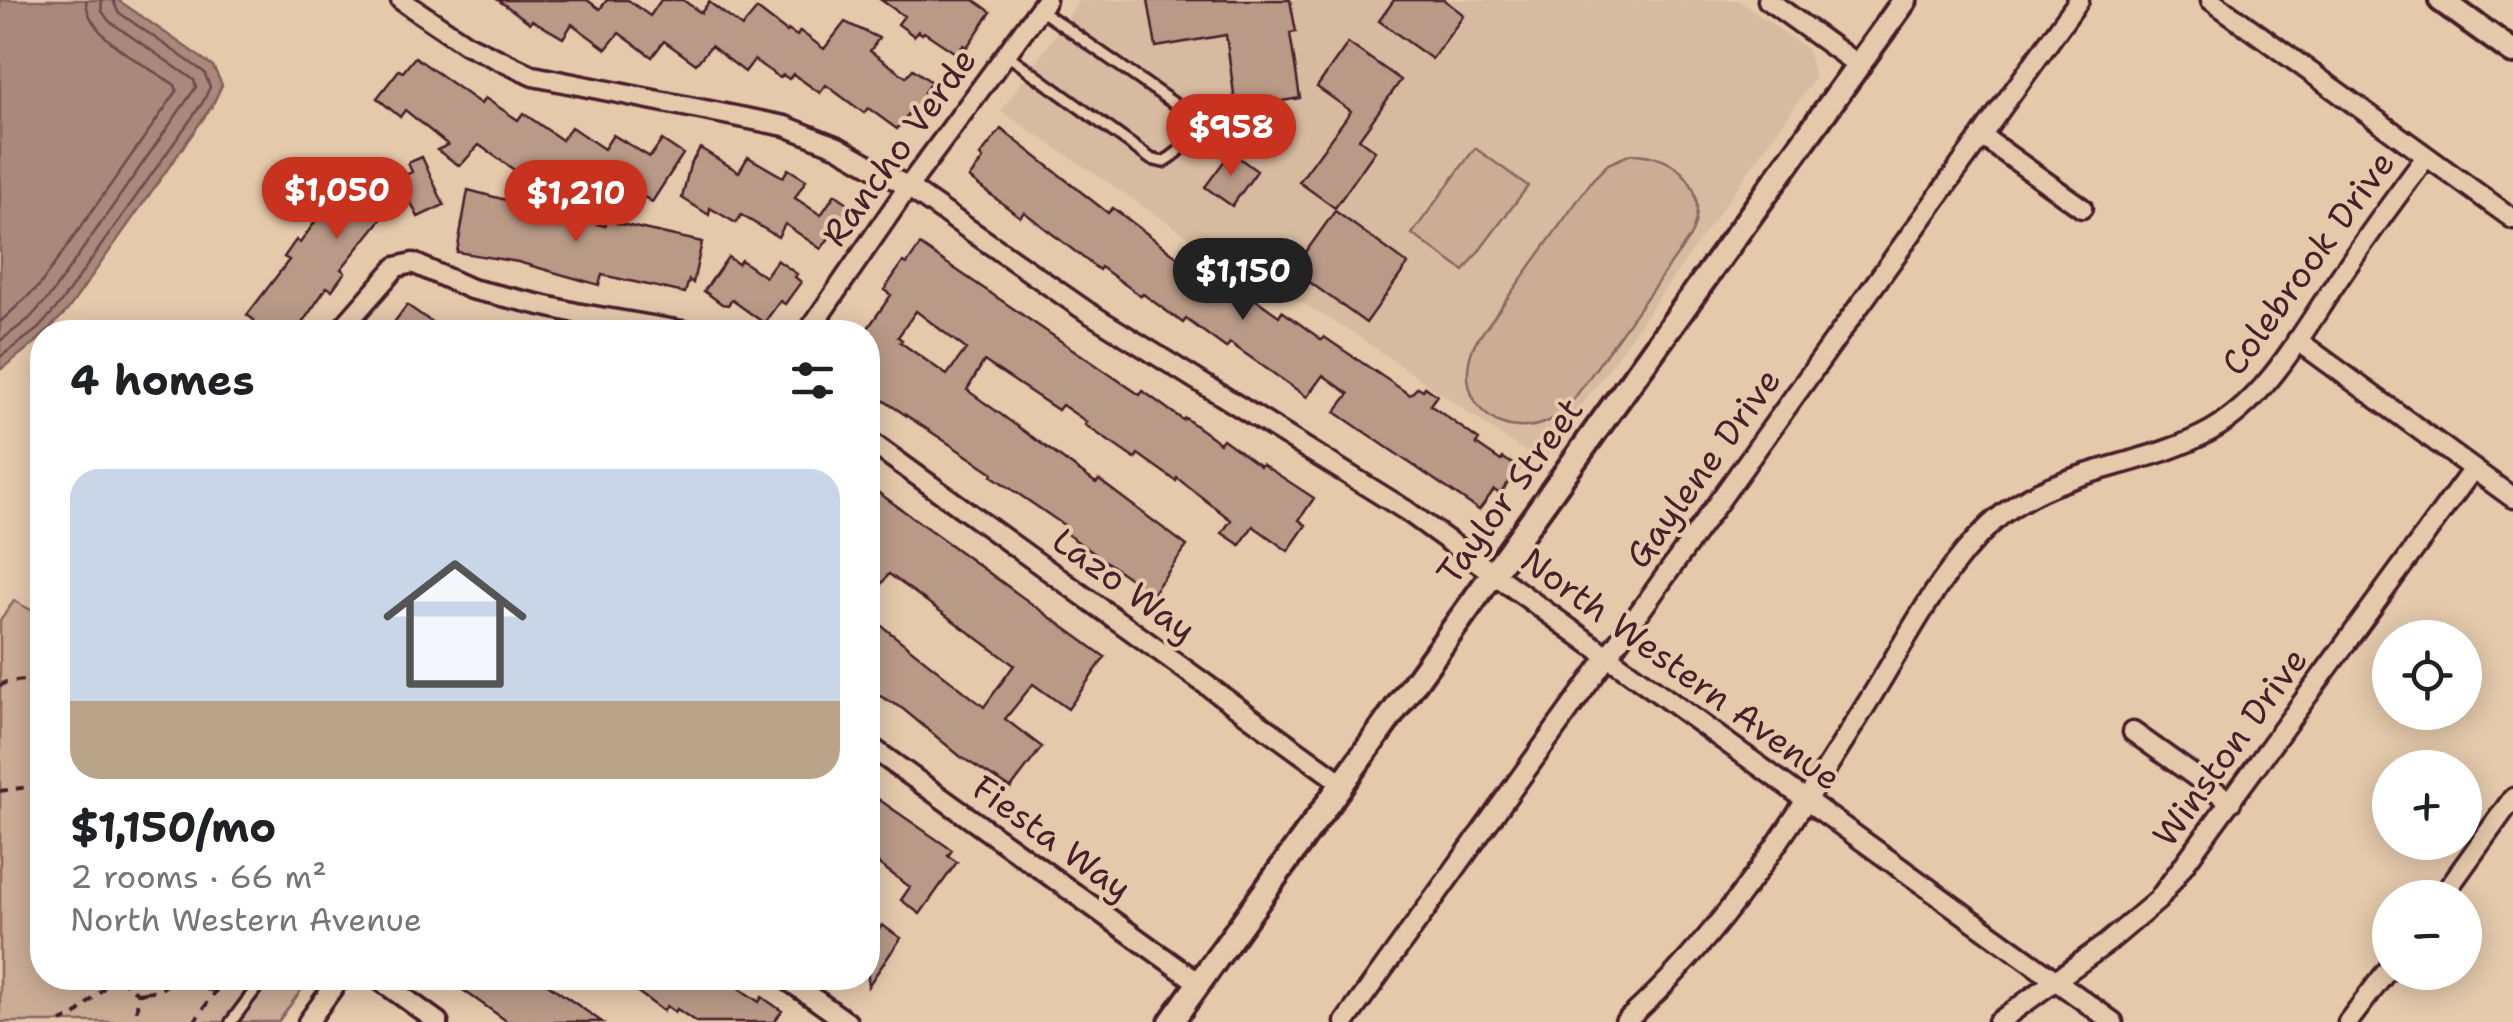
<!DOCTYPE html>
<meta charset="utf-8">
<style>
:root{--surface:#fff;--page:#f6f6f6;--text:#202124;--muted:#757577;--line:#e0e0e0;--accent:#c8321e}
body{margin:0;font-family:"Shantell Sans",sans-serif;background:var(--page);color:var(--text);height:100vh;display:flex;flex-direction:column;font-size:38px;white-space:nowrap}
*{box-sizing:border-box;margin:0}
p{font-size:32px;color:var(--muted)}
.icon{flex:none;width:55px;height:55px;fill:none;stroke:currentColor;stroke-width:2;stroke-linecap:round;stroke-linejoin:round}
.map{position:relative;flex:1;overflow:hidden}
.side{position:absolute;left:30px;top:320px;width:850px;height:670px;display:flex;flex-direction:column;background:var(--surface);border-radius:40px;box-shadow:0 5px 25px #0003}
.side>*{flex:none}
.buttons{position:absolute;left:2372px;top:620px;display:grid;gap:20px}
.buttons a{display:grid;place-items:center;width:110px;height:110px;border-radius:50%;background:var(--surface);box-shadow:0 5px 25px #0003;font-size:50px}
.price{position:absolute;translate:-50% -85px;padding:0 22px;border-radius:35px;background:var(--accent);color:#fff;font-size:32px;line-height:65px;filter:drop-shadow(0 2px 5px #0008)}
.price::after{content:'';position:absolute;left:50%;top:60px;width:30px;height:22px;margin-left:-15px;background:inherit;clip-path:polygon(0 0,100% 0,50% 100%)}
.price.selected{background:#222;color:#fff}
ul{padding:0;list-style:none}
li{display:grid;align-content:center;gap:20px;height:530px;padding:0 40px}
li+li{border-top:2px solid var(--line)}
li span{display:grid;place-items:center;height:310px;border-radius:30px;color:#555}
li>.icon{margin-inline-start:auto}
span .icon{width:180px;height:180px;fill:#fffc;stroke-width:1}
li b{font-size:42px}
h2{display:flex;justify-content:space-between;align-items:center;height:120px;padding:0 40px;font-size:42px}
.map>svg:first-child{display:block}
</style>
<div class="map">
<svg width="2513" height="1022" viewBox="0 0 2513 1022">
<rect width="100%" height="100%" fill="#e4c9ab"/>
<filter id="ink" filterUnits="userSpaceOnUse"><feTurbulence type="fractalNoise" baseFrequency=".01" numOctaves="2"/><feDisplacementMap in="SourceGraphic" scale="20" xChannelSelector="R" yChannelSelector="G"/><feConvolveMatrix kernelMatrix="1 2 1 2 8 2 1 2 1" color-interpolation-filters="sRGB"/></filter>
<g filter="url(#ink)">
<!-- built -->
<path fill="#d7bba0" d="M1080 0H1738L1807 49 1815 78 1541 463 1355 334 1206 248 1001 111Z"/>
<!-- green -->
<path fill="#cbad96" stroke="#8a6660" stroke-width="2.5" d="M1475 148 1528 186 1464 271 1412 234Z
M1631 154C1679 154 1712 190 1690 237L1566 410C1512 454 1446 407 1475 343L1593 179 1608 164Z
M14 601 42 616V978H310L278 1022H0V620Z"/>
<!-- water -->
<path fill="#aa887b" stroke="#845e5b" stroke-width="2.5" d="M0 0H118L213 66 222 85 212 106 67 311 36 342 0 370Z"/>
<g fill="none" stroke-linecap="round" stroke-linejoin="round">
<!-- shore -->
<path stroke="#70494b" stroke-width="2.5" d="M0 322 39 286 177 91 175 85C146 65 87 38 86 0
M0 341 29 319 50 296 196 87 194 80 109 21 102 11 101 0
M0 357 38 329 59 305 203 102 210 87 204 72 118 12 113 0"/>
</g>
<!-- building -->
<path fill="#b99a87" stroke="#4a1f2b" stroke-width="2.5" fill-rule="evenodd" d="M498 0H587L600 9 607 0H628L650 16 661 0H683L701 13 709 2 742 27 757 9 787 32 788 30 797 36 800 31 824 49 845 22 879 38 870 51 906 77 913 69 931 82 924 92 927 95 913 114 910 112 897 129 868 108 864 113 826 85 820 93 793 74 789 79 783 75 780 78 754 60 745 72 711 46 696 64 664 41 652 57 619 33 606 49 572 24 563 38 532 20 530 23Z
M881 0H974L991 12 967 47 963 45 957 54 924 32 922 34 918 31 914 36 898 24 904 16Z
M1148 0H1290L1296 32 1290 33 1300 98 1236 109 1226 35 1156 47Z
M1394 0H1444L1464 15 1432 59 1379 21Z
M1348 43 1401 80 1359 139 1375 151 1335 208 1299 182 1351 111 1317 87Z
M415 57 481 104 485 98 518 120 523 113 562 140 571 127 604 149 613 135 650 157 662 140 683 154 652 202 620 181 615 180 610 188 577 166 555 199 479 145 460 166 437 150 448 145 405 110 400 117 377 98 399 70 403 72Z
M1001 129 1108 213 1113 208 1191 267 1196 260 1253 301 1255 299 1279 316 1282 311 1322 340 1324 337 1410 395 1418 387 1423 390 1425 387 1437 395 1430 405 1479 440 1476 444 1501 461 1503 458 1519 468 1500 494 1494 490 1479 510 1335 412 1349 394 1323 375 1307 397 1230 343 1226 348 1186 319 1183 323 1143 294 1141 296 1101 267 1099 270 1024 212 1020 217 969 178 983 159 980 156Z
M700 148 739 172 748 157 783 177 788 169 806 180 795 198 821 215 835 194 852 206 821 249 785 224 778 237 741 215 736 223 710 208 709 215 682 198 690 165Z
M1231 152 1257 171 1232 206 1205 187Z
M422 157 444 205 418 217 405 190 341 269 345 272 332 290 327 287 296 332H246L254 320 247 315 289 260 284 257 296 240 300 243 339 188 331 183 347 162 351 165 353 162 384 185 412 172 408 163Z
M468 190 605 226 607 221 702 242 693 283 689 280 685 293 602 275 599 285 518 262 457 252Z
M1335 211 1408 264 1366 323 1293 270Z
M920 245 1140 395 1143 391 1183 420 1185 418 1220 443 1223 439 1260 466 1262 464 1314 498 1299 520 1306 525 1288 551 1253 526 1240 545 1222 533 1231 520 1177 478 1176 481 1138 454 1135 459 1085 425 1087 422 1062 405 1058 410 984 361 967 390 1096 483 1099 480 1187 546 1152 594 1061 530 1064 525 992 476 993 473 868 390V328L891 295 884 290 903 262 907 264ZM916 311 966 349 947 375 900 342 902 340 898 337Z
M728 257 738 264 741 260 765 277 777 260 797 274 795 277 801 282 785 304 780 301 764 323 732 300 728 305 722 304 704 291Z
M407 305 446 332H387Z
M868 485 1105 657 1068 709 1033 684 1005 719 1042 747 1011 788 961 757 903 709 873 692 877 686 868 680V615L984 707 1014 665 889 574 868 601Z
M868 792 952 850 948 856 957 862 920 914 901 900 910 887 868 856Z
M882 925 901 938 868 986V927L876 933Z
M446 978H539L602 1022H508Z
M619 978H724L759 1002 762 997 782 1011 774 1022H696L677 1009 675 1012 667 1006 663 1011Z"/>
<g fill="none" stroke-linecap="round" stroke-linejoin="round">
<!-- service casing -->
<g stroke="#4a1f2b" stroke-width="16">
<path id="service" d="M1006 54 1151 159 1163 162C1185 150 1195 136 1186 112L1039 9
M231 1022 264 978"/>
</g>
<!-- minor casing -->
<g stroke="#4a1f2b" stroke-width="25">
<path id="minor" d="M401 0 466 44 533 76 785 126 838 147 908 187 1086 311 1407 511 2113 1022
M1768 0 1858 65
M2211 0 2513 219
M1983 137 2082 208
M339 332 396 267 413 263 471 289 576 313 688 332
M808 332 908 187 1046 0
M2297 340 2513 498
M868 440 1342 783
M2133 732 2231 802
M868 745 1199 983
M2441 898 2513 798
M377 978 438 1022
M785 978 847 1022
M308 1022 340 978
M1345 1022 2079 0
M1625 1022C1727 932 1800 811 1871 697 1907 639 1940 571 1991 524 2053 466 2142 470 2212 430 2268 398 2303 331 2338 280 2366 238 2396 197 2426 157
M1998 1022 2107 943 2158 900 2473 469
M2348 1022 2390 967"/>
</g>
<!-- tertiary casing -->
<g stroke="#4a1f2b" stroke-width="30">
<path id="tertiary" d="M2441 0 2513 52
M1171 1022 1905 0"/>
</g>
<!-- path -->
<path stroke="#4a1f2b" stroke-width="4" stroke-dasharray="8 8" stroke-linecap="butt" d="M0 686 6 682 42 678
M0 791 42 785
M123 978 127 986 138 993 136 1022
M175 981 214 991
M146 993H138L159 990 178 978
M61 1022 77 1014 114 978
M194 1022 225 978"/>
<!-- service -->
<use href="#service" stroke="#e4c9ab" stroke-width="9"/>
<!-- minor -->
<use href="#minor" stroke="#e4c9ab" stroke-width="18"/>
<!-- tertiary -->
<use href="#tertiary" stroke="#e4c9ab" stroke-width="22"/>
</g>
</g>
<g text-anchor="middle" stroke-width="8" stroke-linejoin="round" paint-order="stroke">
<!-- street labels -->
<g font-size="35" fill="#4a1f2b" stroke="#e4c9ab">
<text transform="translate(899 147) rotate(-54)" y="12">Rancho Verde</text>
<text transform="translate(2308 263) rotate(-54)" y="12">Colebrook Drive</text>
<text transform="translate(1703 468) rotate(-54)" y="12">Gaylene Drive</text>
<text transform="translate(1510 491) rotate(-54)" y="12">Taylor Street</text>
<text transform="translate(1124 585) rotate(36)" y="12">Lazo Way</text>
<text transform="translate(1681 669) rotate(36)" y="12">North Western Avenue</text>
<text transform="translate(2230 747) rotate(-54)" y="12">Winston Drive</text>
<text transform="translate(1052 838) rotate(36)" y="12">Fiesta Way</text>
</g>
</g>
</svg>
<div class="buttons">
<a><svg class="icon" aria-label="locate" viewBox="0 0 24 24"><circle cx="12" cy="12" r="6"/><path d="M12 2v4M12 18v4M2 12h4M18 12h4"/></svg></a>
<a>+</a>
<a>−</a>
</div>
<b class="price" style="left:1231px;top:179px">$958</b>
<b class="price" style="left:337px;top:242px">$1,050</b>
<b class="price" style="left:576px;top:245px">$1,210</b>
<b class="price selected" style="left:1243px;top:323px">$1,150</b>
<section class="side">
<h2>4 homes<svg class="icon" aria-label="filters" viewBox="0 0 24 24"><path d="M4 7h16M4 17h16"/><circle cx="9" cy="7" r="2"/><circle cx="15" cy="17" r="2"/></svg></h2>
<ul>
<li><span style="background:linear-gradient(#c9d6e8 75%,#b9a48a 0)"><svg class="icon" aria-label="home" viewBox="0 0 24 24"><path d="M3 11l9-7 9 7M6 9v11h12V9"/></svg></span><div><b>$1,150/mo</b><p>2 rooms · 66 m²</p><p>North Western Avenue</p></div></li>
</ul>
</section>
</div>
